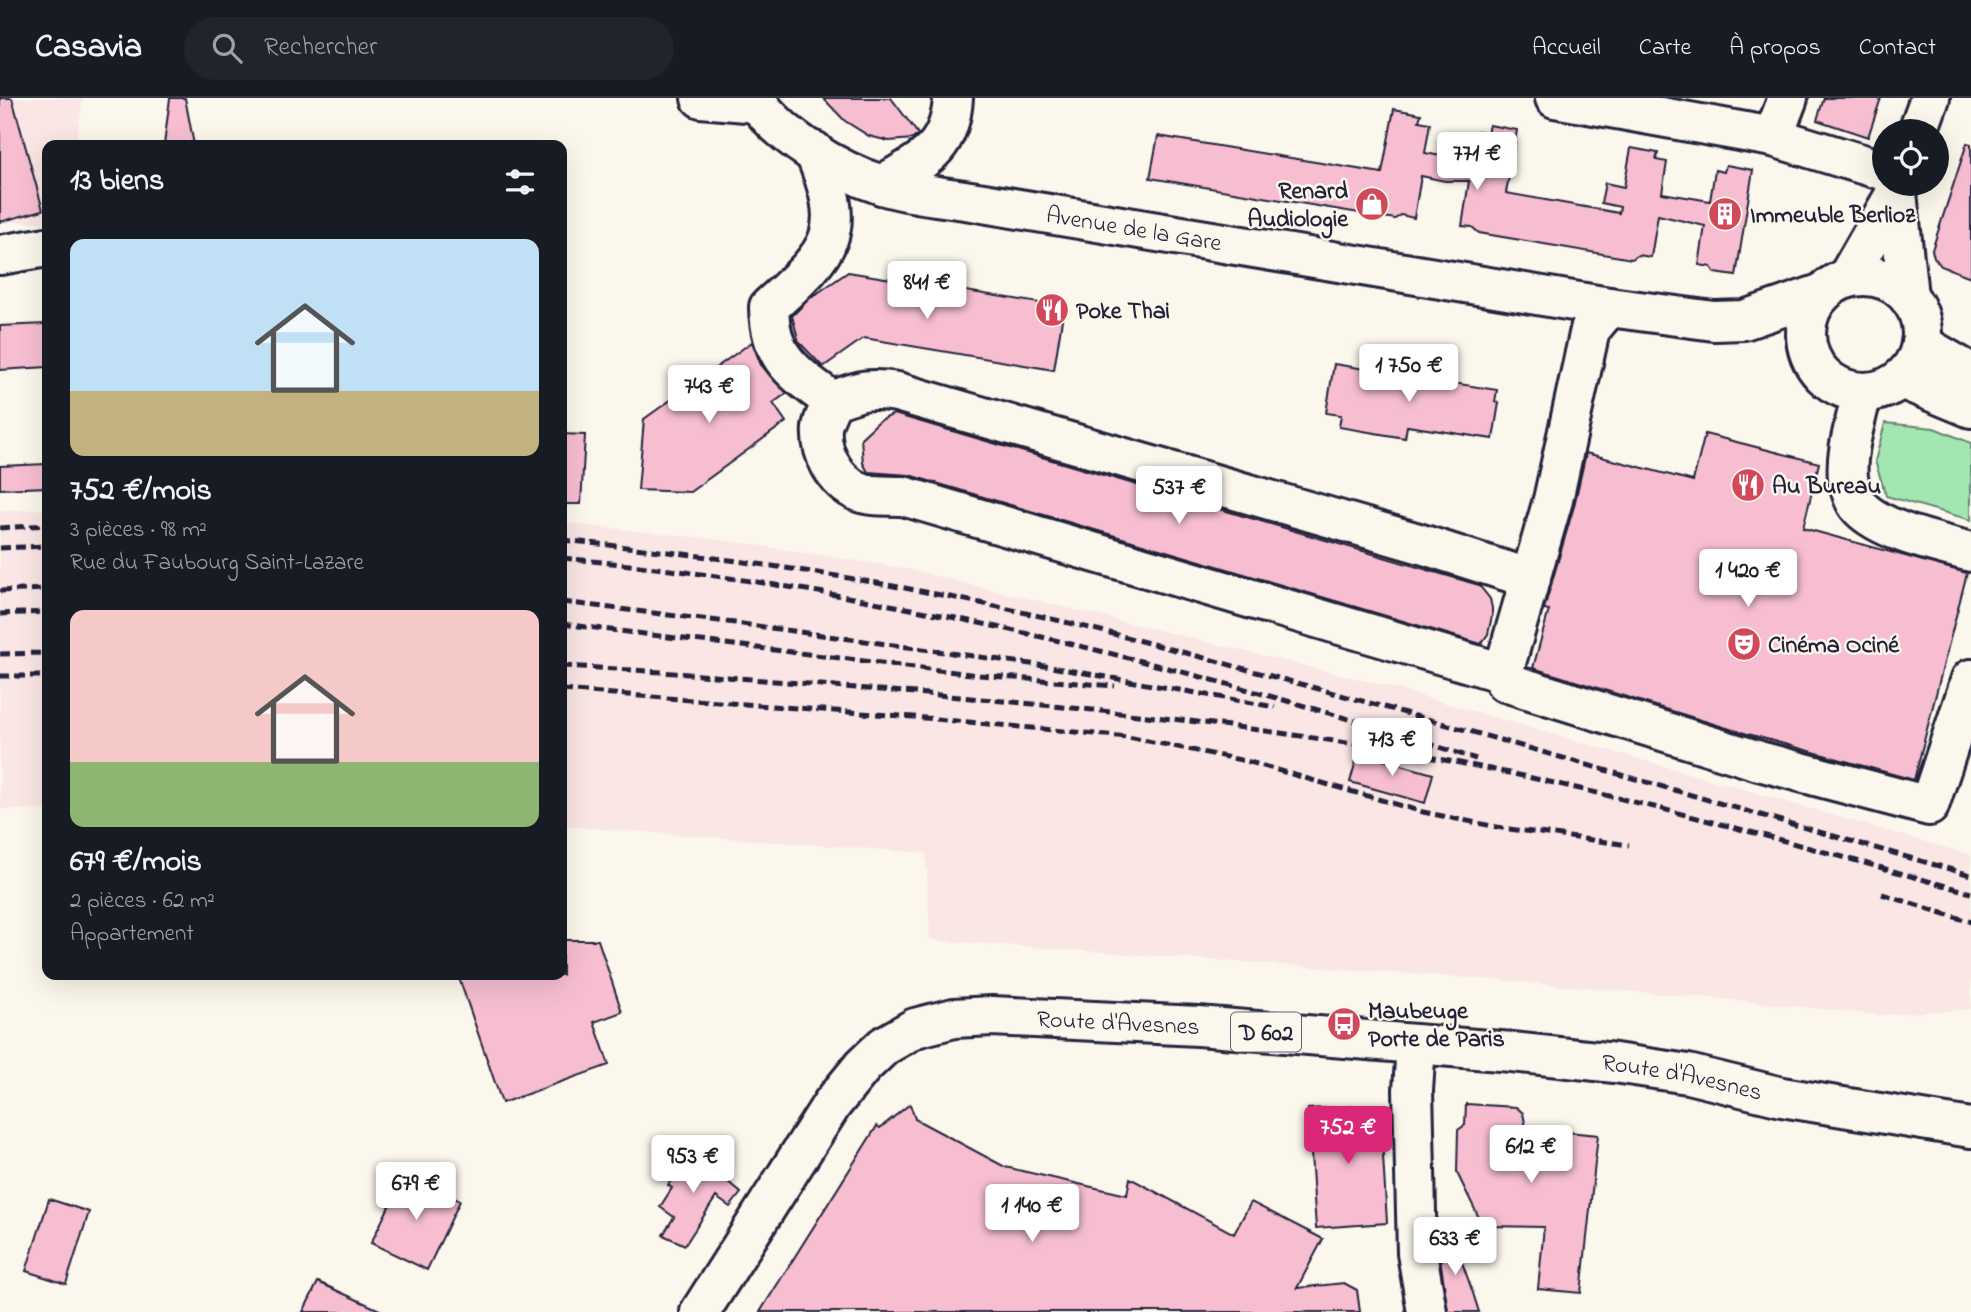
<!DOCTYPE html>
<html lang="fr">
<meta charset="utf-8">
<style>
:root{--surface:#171b24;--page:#20242c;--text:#f1f3f6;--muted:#9ea1a6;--line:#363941;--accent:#db2777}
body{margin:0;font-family:"Indie Flower",sans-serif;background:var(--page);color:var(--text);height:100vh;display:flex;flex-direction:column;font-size:26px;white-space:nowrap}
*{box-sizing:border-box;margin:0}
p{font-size:23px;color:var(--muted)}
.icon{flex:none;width:38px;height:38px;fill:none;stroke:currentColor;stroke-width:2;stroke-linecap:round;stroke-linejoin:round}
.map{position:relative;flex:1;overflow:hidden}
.drawer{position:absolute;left:42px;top:42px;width:525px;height:840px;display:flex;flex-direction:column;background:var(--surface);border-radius:14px;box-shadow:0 7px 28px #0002}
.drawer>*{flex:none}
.fabs{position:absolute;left:1872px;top:21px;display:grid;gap:14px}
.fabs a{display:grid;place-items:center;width:77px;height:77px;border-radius:50%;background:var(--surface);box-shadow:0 7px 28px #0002;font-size:35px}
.price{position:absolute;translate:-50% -60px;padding:0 16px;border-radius:7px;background:#fff;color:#222;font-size:23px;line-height:46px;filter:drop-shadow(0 2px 4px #0008)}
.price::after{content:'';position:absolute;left:50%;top:42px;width:21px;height:16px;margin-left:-10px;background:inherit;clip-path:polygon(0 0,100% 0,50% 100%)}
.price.current{background:var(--accent);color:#fff}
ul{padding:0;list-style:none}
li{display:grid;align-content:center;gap:14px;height:371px;padding:0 28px}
li span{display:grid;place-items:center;height:217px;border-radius:14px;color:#555}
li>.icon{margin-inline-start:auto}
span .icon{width:126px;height:126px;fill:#fffc;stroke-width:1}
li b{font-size:30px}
h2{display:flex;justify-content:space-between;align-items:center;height:84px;padding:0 28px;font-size:30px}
header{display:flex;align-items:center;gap:42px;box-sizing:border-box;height:98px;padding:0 35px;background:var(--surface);border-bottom:2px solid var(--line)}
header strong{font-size:33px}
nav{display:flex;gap:38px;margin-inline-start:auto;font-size:24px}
.search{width:490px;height:63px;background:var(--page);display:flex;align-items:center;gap:18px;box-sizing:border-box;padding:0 24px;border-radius:38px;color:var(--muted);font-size:26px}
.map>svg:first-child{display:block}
</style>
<header>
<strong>Casavia</strong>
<div class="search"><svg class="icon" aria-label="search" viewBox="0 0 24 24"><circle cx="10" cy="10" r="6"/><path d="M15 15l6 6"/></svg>Rechercher</div>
<nav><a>Accueil</a><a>Carte</a><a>À propos</a><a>Contact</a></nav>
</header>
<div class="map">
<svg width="1971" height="1214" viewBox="0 0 1971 1214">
<rect width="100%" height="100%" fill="#fbf7ec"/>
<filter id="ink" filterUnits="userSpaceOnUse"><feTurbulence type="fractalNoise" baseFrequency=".0143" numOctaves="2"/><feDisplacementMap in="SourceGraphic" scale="14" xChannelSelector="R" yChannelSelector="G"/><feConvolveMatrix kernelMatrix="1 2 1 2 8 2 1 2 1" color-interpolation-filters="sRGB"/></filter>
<g filter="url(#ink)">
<!-- built -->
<path fill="#fae6e4" d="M0 0H83L75 47H47V125L0 123Z
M47 411V712L0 711V413Z
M562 425 731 443 907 471 1383 587 1971 757V911L1880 917 1734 902 1498 882 930 842 926 755 562 728Z"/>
<!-- green -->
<path fill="#a3e6b1" stroke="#628476" stroke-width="2" d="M1885 325 1934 330 1971 345V422L1886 398 1875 363Z"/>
<!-- building -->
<path fill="#f7bed2" stroke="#22223b" stroke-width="2" d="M0 0H12L43 112 0 124Z
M170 0H185L194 47H164Z
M823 0H891L918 36 913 41 889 43 869 38 845 23Z
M1824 0H1881L1868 39 1817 22Z
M1394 11 1421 16 1419 23 1430 25 1425 55 1473 64 1478 33 1487 35 1489 27 1517 32 1506 95 1619 115 1620 109 1601 105 1605 85 1624 89 1631 50 1658 55 1656 62 1667 64 1662 95 1710 103 1715 72 1724 74 1726 67 1753 72 1736 178 1715 175 1711 169 1699 167 1705 128 1658 117 1651 159 1638 157 1632 161 1479 135 1472 129 1462 128 1469 83H1445L1421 78 1414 120 1401 117 1395 121 1150 80 1158 38 1382 75Z
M1967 45 1971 46V179L1941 168 1934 159 1932 152Z
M848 174 1064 209 1054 272 864 240 823 269 799 244 792 218 809 201Z
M47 226V269L0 272V228Z
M752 244 761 267 787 295 773 305 786 324 690 394 638 392 644 321Z
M1334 266 1497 292 1495 304 1499 305 1493 341 1407 328 1405 340 1339 329 1341 317 1326 315Z
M894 316 1479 487 1490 501 1492 510V518L1488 536 1481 546 909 377 868 374 863 365 861 340 879 323Z
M562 336 585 337 581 406H562Z
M1705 336 1819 365 1803 430 1967 475 1914 682 1730 631 1533 570 1549 512 1544 511 1574 408 1586 355 1693 383Z
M47 366V389L0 391V368Z
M1366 657 1433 676 1425 705 1350 684 1357 659 1365 661Z
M562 842H598L622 914 594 924 609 967 502 1005 458 877H562Z
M910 1006 915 1021 1005 1069 1127 1097 1130 1080 1234 1136 1251 1104 1323 1141 1297 1190 1344 1185 1357 1192 1360 1214H760L877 1028 880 1030Z
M1466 1006 1516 1009 1523 1015 1526 1030 1598 1037 1581 1195 1538 1191 1544 1129 1483 1128 1457 1075 1458 1032 1465 1027Z
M1380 1007 1387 1125 1316 1130 1308 1011Z
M691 1052 741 1095 730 1109 716 1099 685 1147 663 1137 674 1119 660 1109 672 1090 668 1087 678 1072 664 1062Z
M405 1076 460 1103 427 1172 371 1145Z
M49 1101 89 1114 66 1186 26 1173Z
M1450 1131 1472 1192 1479 1214H1448L1439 1153 1438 1135Z
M318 1184 384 1214H303Z"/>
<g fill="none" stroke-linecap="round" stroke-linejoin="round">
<!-- minor casing -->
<g stroke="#22223b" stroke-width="44">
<path id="minor" d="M1555 0 1773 39 1885 73
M1773 39 1788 0
M814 53C850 137 830 153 769 209 770 262 794 274 832 303
M882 87C923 62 950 52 953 0
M0 157 47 149
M1609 209 1590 232 1553 402 1503 575 1505 584 1759 663 1929 708 1971 581
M1862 294C1857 321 1845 352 1848 380 1850 390 1853 403 1860 410 1883 434 1939 445 1971 454
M1503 575 903 398C889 397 871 399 859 394 835 384 820 355 822 330 823 321 829 312 832 303 859 293 867 289 897 294L1418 445 1531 481
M1416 947 1413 992 1417 1155 1427 1214"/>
</g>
<!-- major casing -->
<g stroke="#22223b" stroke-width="44">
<g id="major">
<path d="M701 0 757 5"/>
<path id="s1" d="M754 0C780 39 837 73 882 87 914 97 950 99 983 105L1609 209 1714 223 1744 222 1823 195"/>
<path d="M1918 33 1930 0"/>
<path d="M1897 95 1908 198"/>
<circle cx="1864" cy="236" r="58"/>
<path d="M1847 180 1901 86"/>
<path d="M1921 246 1971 275"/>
<path d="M1901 281 1971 310"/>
<path id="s2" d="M700 1214 832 1006 863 968 884 948 915 930 954 920 992 918 1198 928 1512 954 1615 965 1688 976 1782 999 1971 1030"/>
</g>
</g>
<!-- minor -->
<use href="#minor" stroke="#fbf7ec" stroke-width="38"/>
<!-- major -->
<use href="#major" stroke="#fbf7ec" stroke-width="38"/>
<!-- rail -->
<path stroke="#22223b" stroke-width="5" stroke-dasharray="10 5" stroke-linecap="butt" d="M0 430 47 427
M562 442C707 457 851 477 994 508 1103 531 1211 562 1319 591 1537 651 1753 716 1971 777
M0 450 47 448
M562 460C874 489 1178 564 1476 661
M0 493 47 491
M562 504 735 525 1045 568 1275 609
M0 516 47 514
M562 526 979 577 1115 588
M0 556 47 555
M562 568C684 574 806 586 927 596 1116 613 1305 633 1490 671 1652 705 1812 750 1971 795
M0 578H47
M562 592 914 619 1128 639 1246 663 1423 714 1502 730 1629 747
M1882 796 1971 824"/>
</g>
</g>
<!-- icons -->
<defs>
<g id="shop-disc" transform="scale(1.75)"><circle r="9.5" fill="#d1495b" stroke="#fbf7ec"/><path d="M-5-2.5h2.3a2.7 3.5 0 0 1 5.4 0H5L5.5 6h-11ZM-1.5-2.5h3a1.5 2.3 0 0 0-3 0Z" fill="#fff"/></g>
<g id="building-disc" transform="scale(1.75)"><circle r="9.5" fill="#d1495b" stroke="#fbf7ec"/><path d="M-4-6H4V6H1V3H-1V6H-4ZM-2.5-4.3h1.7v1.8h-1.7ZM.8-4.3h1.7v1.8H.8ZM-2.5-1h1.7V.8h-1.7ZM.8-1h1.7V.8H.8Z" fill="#fff"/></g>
<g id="restaurant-disc" transform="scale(1.75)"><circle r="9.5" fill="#d1495b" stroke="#fbf7ec"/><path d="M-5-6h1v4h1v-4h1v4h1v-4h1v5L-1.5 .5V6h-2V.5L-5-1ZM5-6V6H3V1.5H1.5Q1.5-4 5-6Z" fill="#fff"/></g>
<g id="theatre-disc" transform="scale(1.75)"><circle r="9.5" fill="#d1495b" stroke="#fbf7ec"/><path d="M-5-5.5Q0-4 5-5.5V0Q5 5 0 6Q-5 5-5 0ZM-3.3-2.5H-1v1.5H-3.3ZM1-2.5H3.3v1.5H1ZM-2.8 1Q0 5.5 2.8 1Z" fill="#fff"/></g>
<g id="bus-disc" transform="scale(1.75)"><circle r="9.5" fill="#d1495b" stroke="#fbf7ec"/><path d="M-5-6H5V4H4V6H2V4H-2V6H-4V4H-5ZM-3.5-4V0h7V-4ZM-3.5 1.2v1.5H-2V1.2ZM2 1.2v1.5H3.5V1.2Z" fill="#fff"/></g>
</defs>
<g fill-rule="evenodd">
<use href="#shop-disc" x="1372" y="106"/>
<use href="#building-disc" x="1725" y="116"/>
<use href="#restaurant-disc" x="1052" y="212"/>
<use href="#restaurant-disc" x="1748" y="387"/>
<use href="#theatre-disc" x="1744" y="546"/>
<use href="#bus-disc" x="1344" y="926"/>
</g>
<g text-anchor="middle" stroke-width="5" stroke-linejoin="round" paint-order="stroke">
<!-- shield labels -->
<rect fill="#fbf7ec" stroke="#636270" stroke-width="2" x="1231" y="914.5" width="70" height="39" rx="5"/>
<g font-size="23" font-weight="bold" fill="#22223b">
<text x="1266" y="942">D 602</text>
</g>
<!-- poi labels -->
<g font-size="24" font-weight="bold" fill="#22223b" stroke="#fbf7ec" text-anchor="start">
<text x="1348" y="100" text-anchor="end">Renard<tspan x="1348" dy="28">Audiologie</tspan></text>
<text x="1750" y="124">Immeuble Berlioz</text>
<text x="1076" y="220">Poke Thai</text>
<text x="1772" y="395">Au Bureau</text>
<text x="1768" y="554">Cinéma Ociné</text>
<text x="1368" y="920">Maubeuge<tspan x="1368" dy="28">Porte de Paris</tspan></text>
</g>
<!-- street labels -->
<g font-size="24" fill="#22223b" stroke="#fbf7ec">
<text dy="8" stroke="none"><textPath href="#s1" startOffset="413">Avenue de la Gare</textPath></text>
<text dy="8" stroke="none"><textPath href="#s2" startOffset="565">Route d'Avesnes</textPath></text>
<text dy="8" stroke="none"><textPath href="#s2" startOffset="1132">Route d'Avesnes</textPath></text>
</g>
</g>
</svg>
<div class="fabs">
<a><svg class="icon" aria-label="locate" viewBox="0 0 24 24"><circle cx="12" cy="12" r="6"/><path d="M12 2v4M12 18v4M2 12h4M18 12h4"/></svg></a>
</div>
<b class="price" style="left:1477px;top:94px">771 €</b>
<b class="price" style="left:927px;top:223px">841 €</b>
<b class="price" style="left:1409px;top:306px">1 750 €</b>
<b class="price" style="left:709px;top:327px">743 €</b>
<b class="price" style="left:1179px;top:428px">537 €</b>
<b class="price" style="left:1748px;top:511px">1 420 €</b>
<b class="price" style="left:1392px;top:680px">713 €</b>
<b class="price current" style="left:1348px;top:1068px">752 €</b>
<b class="price" style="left:1531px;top:1087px">612 €</b>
<b class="price" style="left:693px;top:1097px">953 €</b>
<b class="price" style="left:416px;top:1124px">679 €</b>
<b class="price" style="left:1032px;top:1146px">1 140 €</b>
<b class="price" style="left:1455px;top:1179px">633 €</b>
<section class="drawer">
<h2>13 biens<svg class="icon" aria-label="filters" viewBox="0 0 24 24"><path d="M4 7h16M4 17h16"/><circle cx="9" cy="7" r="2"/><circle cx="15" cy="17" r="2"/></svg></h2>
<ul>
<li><span style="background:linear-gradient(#bfe0f5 70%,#c2b280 0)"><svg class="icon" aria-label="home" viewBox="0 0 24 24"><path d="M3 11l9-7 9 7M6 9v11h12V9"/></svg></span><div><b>752 €/mois</b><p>3 pièces · 98 m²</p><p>Rue du Faubourg Saint-Lazare</p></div></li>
<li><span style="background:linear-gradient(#f6c9c9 70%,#8fb573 0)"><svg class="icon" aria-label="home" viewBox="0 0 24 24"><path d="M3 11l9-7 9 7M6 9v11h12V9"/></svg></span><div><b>679 €/mois</b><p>2 pièces · 62 m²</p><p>Appartement</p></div></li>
</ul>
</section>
</div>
